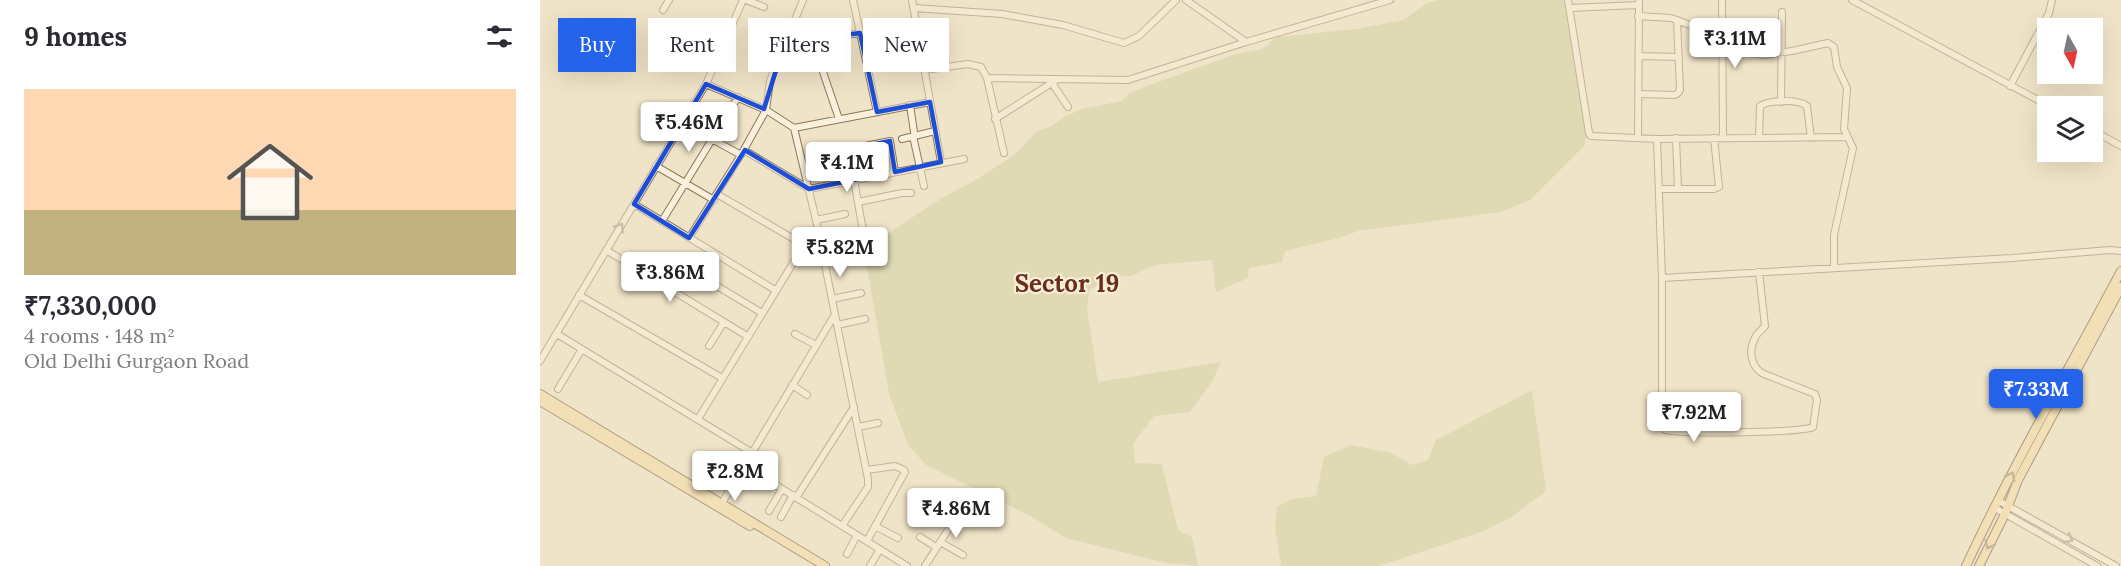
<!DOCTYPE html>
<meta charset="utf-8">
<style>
:root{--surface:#fff;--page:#f2f2f3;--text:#2b2b33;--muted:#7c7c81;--accent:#2563eb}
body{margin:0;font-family:Lora,serif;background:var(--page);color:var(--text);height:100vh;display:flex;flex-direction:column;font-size:22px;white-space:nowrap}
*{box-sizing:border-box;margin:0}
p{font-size:20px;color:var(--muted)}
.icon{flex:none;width:33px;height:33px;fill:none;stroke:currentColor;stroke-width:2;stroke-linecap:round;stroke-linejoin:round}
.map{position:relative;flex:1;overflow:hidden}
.sheet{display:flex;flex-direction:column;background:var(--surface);width:540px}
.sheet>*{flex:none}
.banner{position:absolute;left:18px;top:18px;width:570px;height:54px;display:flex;gap:12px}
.needle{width:39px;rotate:171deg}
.buttons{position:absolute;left:1497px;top:18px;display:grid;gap:12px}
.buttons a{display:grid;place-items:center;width:66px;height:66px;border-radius:0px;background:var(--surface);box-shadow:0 6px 24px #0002;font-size:30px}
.price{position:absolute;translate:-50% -51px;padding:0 14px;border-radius:6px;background:#fff;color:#222;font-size:20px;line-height:39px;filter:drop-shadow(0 2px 3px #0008)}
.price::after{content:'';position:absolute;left:50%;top:36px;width:18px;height:14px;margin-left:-9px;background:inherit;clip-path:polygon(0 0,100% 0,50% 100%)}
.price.selected{background:var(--accent);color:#fff}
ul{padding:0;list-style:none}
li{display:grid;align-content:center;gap:12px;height:318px;padding:0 24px}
li span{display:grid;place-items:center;height:186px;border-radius:0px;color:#555}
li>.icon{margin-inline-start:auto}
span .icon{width:108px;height:108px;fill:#fffc;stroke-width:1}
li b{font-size:26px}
h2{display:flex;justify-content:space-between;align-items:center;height:72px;padding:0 24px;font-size:26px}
.tag{padding:0 21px;border-radius:0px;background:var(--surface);box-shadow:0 6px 24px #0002;font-size:21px;line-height:54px}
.tag.selected{background:var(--accent);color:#fff}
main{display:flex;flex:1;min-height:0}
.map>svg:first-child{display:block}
</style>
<main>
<section class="sheet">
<h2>9 homes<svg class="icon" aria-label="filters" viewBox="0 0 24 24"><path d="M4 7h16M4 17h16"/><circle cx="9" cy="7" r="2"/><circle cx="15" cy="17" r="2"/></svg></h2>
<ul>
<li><span style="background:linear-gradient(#ffd9b3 65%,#c2b280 0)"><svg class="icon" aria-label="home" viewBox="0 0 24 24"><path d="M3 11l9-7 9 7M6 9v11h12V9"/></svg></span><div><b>₹7,330,000</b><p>4 rooms · 148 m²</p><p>Old Delhi Gurgaon Road</p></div></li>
</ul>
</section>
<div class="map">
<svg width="1581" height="566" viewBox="0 0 1581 566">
<rect width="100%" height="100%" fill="#f0e4c8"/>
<!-- green -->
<path fill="#c9cf9b" d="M897 0H1024L1047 136 1044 146 990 200 961 212 818 231 799 238 745 251 742 262 709 268 708 278 676 292 672 260 615 265 591 276H582L576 273 549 291 547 309 558 382 681 362 673 380 650 412 614 416 593 444 595 463 622 464 638 530 652 537 658 566 626 563 526 538 490 516 386 465 368 445 349 394 326 261 328 250 347 234 405 196 434 181 473 156 497 131 512 126 524 117 542 109 581 101 590 93 615 83 696 54 722 49 737 37 816 29 864 20 885 4Z
M992 390 1006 491 970 518 941 532 839 566H741L735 528 737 507 752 499 776 496 784 457 811 445 852 453 872 465 888 460 896 440Z"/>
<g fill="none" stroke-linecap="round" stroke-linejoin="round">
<!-- minor casing -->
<g stroke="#8d765c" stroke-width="8">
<path id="minor" d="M206 0 224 7
M313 0 337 112
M372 0 401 162
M646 0 706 42 850 0
M1028 0 1049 133 1051 136 1117 139 1307 137
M1182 0 1183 138
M1312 0 1509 106
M374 8 462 14 523 25 584 43 599 36 636 0
M1030 8 1098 5
M123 10 129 0
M1098 16 1131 18 1137 20 1140 90 1137 94 1134 95 1099 94
M1137 20 1182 38
M1183 49 1224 55 1252 51 1288 43 1294 47 1297 67 1307 88 1304 129 1313 148 1294 235V268
M1099 56 1139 57
M240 57 282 69
M384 70 428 64 441 67 447 78 464 153
M447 78 588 80 706 42
M512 83 528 107
M166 84 226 110 254 128 276 220 328 479V487L302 526
M1470 86 1509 13 1512 0
M1241 102 1242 12
M370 105 374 132
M299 119 282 69 287 54 304 35 320 33
M455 119 518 79
M143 123 201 155
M254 128 390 102
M1552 130 1581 146
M373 136 384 186
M1098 138 1099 0
M1136 138 1138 189H1174L1179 187 1174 138
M1219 138 1220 106C1229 100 1258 99 1267 106L1271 138
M362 139 395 131
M1117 139 1122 278V420L1125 430C1142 434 1259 433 1273 427L1277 400 1275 394 1224 374C1211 368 1208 351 1215 338 1217 333 1222 330 1225 326L1219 272
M317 148 323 178
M204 150 269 189 424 159
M291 153 350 141 355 172
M116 166 174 200
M1120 189H1138
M177 194 264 245
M318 202 362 193H371
M94 204 235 290
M276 220 305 214
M122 221 198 97
M149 238 201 155 226 110 230 81 263 0
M66 250 207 336
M283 251 325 242 314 180
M137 262 222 313
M1122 278 1472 258 1570 250 1581 251
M39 295 182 378
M292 299 321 293
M297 325 325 319
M17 334 211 452
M255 334 276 345
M169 346 184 322
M0 361 166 84 203 0
M252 385 267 395
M18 389 42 349
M158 419 264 245 278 232
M318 427 338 423
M205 466 367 566
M327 470 355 466 364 470 365 472 327 541
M256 498 314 407
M1459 501 1576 566
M182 503 294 316
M1455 508 1557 566
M229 511 242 489
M241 517 253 495
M335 526 358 538
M380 537 396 547
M400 542 423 555
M307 554 317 535
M330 566 340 549
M385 566 427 500"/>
</g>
<!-- major casing -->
<g stroke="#5b4430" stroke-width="10">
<path id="major" d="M0 394 285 566
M0 401 210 526
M1426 566C1473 465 1529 369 1581 271
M1439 566 1465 514 1478 480 1581 287"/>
</g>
<!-- minor -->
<use href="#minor" stroke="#faf1dc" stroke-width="6"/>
<!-- major -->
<use href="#major" stroke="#f3d9a0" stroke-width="8"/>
</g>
<!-- one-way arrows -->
<defs><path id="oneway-chevron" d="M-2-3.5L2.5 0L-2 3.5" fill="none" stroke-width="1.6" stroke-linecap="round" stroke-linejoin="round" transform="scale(1.5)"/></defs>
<g stroke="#9c907e">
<use href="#oneway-chevron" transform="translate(80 227) rotate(-59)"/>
<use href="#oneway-chevron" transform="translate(1529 539) rotate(29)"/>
</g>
<g stroke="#988460">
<use href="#oneway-chevron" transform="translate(1471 476) rotate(-63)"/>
<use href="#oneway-chevron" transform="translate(1449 545) rotate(116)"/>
</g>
<!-- marked area -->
<path d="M0 0H1581V566H0ZM320 33 337 112 390 102 401 162 355 172 350 141 317 148 323 178 269 189 205 150 149 238 94 204 166 84 224 109 240 57 279 69 304 35Z" fill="#f0e4c8" fill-opacity=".55" fill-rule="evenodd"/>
<path fill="none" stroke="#1d4ed8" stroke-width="4.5" stroke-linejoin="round" d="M320 33 337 112 390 102 401 162 355 172 350 141 317 148 323 178 269 189 205 150 149 238 94 204 166 84 224 109 240 57 279 69 304 35Z"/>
<g text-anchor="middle" stroke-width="4.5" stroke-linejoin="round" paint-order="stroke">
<!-- district labels -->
<g font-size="24" font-weight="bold" fill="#6b2e1e" stroke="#f7eed8">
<text x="527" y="292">Sector 19</text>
</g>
</g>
</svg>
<div class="buttons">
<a><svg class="needle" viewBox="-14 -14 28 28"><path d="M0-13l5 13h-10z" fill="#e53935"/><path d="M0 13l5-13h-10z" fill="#7c7c81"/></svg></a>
<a><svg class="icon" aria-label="layers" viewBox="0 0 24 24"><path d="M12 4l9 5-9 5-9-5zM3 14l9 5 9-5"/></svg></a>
</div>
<b class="price" style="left:1195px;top:69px">₹3.11M</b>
<b class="price" style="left:149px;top:153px">₹5.46M</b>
<b class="price" style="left:307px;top:193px">₹4.1M</b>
<b class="price" style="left:300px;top:278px">₹5.82M</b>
<b class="price" style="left:130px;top:303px">₹3.86M</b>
<b class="price selected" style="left:1496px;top:420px">₹7.33M</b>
<b class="price" style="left:1154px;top:443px">₹7.92M</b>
<b class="price" style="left:195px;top:502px">₹2.8M</b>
<b class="price" style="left:416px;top:539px">₹4.86M</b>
<div class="banner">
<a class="tag selected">Buy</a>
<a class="tag">Rent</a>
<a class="tag">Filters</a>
<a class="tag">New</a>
</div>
</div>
</main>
